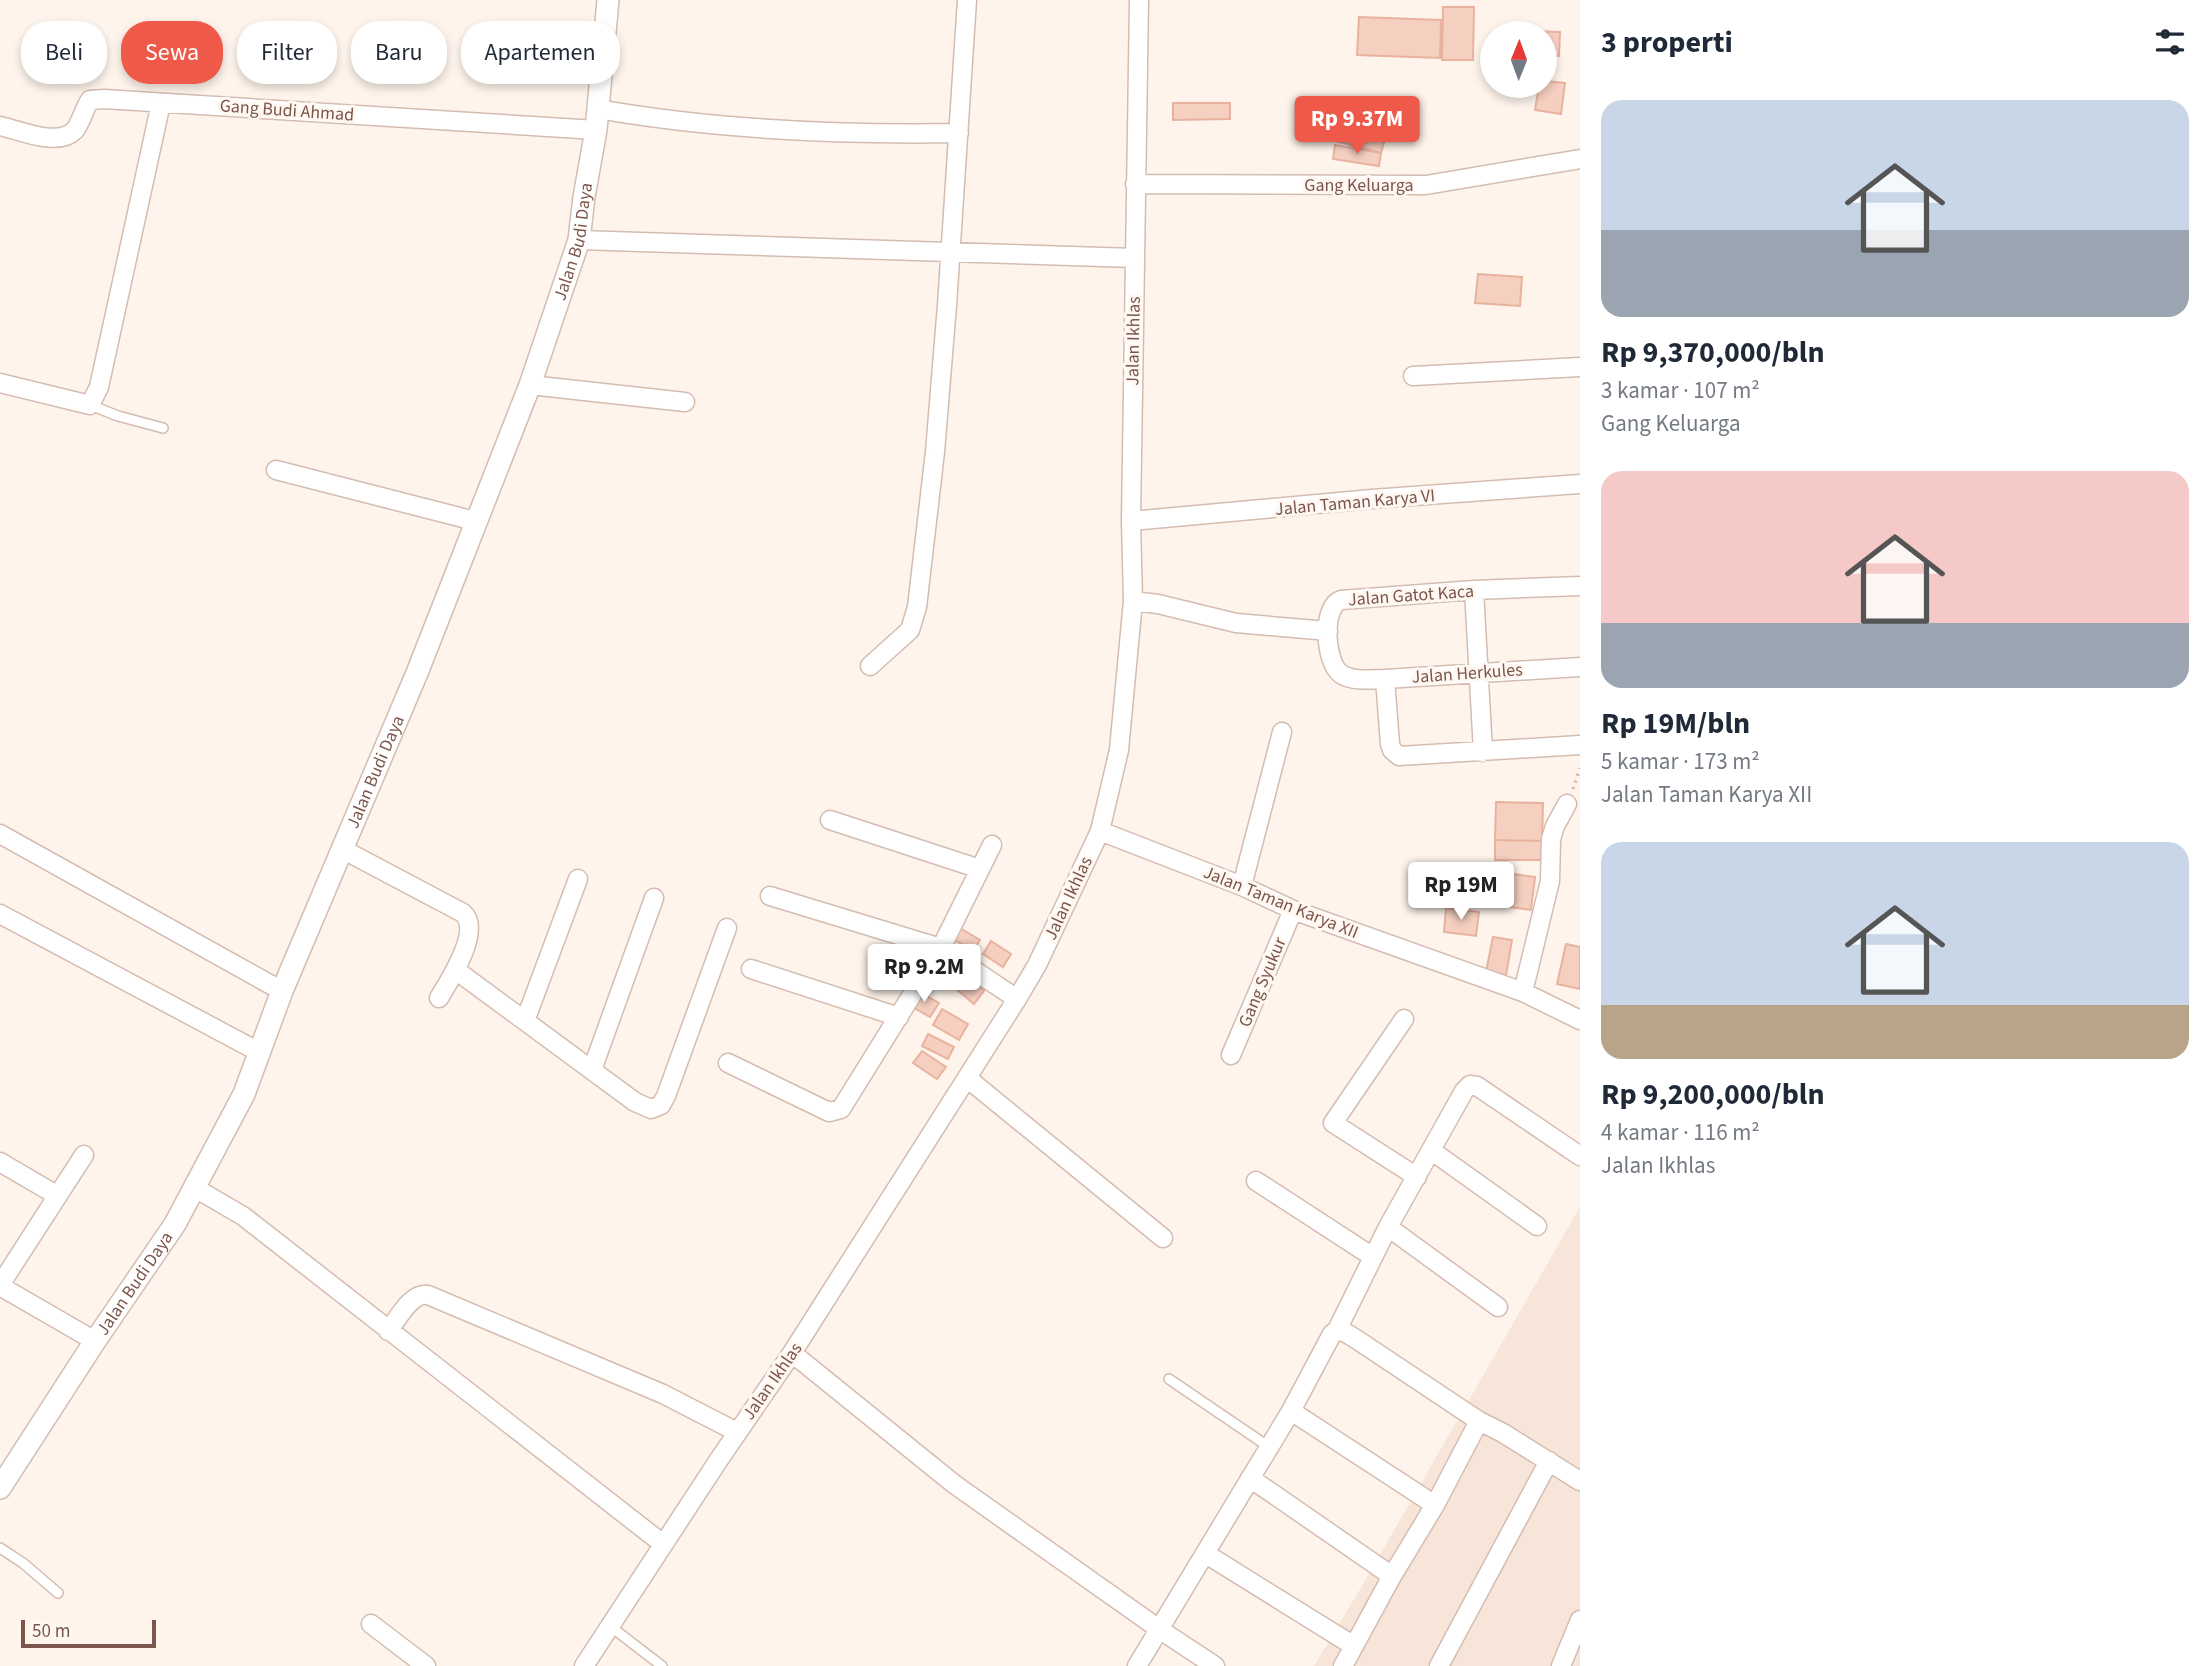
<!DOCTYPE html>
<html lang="id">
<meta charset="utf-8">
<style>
:root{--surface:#fff;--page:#f2f2f3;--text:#1f2937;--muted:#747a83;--accent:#ef5949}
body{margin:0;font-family:"Source Sans 3",sans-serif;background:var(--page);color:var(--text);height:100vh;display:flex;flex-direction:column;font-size:26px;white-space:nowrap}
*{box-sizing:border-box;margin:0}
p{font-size:23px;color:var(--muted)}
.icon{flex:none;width:38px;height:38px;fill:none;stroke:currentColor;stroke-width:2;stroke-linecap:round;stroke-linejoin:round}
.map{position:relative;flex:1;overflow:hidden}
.sheet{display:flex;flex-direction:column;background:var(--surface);width:630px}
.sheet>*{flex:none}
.banner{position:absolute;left:21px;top:21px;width:665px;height:63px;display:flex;gap:14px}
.needle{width:46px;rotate:1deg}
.tools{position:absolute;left:1480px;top:21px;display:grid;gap:14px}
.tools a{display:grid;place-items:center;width:77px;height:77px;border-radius:50%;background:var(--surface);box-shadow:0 4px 10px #0003;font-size:35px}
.scale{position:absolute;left:21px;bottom:18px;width:135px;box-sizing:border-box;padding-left:7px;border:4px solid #7c564b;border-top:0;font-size:19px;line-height:24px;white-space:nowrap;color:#7c564b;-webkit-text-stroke:5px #fff8f2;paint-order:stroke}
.price{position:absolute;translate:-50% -60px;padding:0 16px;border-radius:7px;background:#fff;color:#222;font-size:23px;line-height:46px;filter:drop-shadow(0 2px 4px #0008)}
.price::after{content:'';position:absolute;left:50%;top:42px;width:21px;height:16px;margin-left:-10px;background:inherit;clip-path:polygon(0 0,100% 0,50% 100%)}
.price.on{background:var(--accent);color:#fff}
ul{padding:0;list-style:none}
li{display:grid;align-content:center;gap:14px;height:371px;padding:0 21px}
li span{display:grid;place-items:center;height:217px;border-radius:21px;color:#555}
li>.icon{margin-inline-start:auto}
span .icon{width:126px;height:126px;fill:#fffc;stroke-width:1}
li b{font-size:30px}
h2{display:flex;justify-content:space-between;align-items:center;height:84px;padding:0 21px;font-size:30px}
.chip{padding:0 24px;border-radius:28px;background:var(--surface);box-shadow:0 4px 10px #0003;font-size:24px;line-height:63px}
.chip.on{background:var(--accent);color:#fff}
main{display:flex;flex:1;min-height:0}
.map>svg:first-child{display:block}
</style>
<main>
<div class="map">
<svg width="1580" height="1666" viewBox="0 0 1580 1666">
<rect width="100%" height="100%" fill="#fef4eb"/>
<!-- residential -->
<path fill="#f6e5d8" d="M1580 1207V1666H1314L1362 1586Z"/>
<!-- building -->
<path fill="#f5cfc0" stroke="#e9b29f" stroke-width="2" d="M1443 7H1474L1473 60H1442Z
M1359 17 1441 20 1440 58 1357 55Z
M1527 31 1560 32 1559 56H1545V33H1527Z
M1545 81 1565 83 1561 114 1535 110 1539 86H1545Z
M1173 103H1230V119L1173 120Z
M1324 109 1389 125 1381 153 1317 136Z
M1335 145 1381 153 1379 166 1333 159Z
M1478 274 1522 277 1520 306 1475 303Z
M1496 802 1543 803 1542 841 1495 840Z
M1495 840 1542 841V860H1495Z
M1505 873 1535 877 1531 910 1500 906Z
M1446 908 1479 912 1476 936 1444 932Z
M960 928 980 940 973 951 953 939Z
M1493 937 1512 940 1506 975 1486 972Z
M991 941 1011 954 1003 967 983 954Z
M1566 944 1580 947V989L1557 984Z
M965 976 984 991 974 1004 955 988Z
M918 991 939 1003 930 1017 909 1005Z
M942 1009 968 1024 959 1040 933 1025Z
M928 1034 954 1047 948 1059 922 1046Z
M922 1051 946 1067 937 1079 913 1063Z"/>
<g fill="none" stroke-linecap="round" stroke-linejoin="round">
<!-- service casing -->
<g stroke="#d4bcb1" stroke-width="12">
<path id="service" d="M90 405 118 416 163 428
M1169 1379 1269 1447
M0 1548 23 1563 58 1593
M610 1626 662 1666"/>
</g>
<!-- minor casing -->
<g stroke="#d4bcb1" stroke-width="21">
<path id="minor" d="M598 109C717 130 838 135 959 133
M0 126C20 130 58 148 75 130 81 122 84 109 90 100L104 99 596 130
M1135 184 1426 185 1580 159
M579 240 1134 258
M1413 376 1580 367
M0 383 90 405 99 387 161 103
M530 385 685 402
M276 470 475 521
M1131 521 1372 499 1580 484
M1580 586 1474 590 1341 600C1321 607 1325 663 1341 674 1353 682 1372 679 1385 679L1580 667
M1474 590 1483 752
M1133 601 1158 604 1236 623 1328 631
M870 666 910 630 917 607 935 452 947 305 967 0
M1385 679 1390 744 1392 750 1399 756 1580 745
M830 820 980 869
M1100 831 1242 886 1293 910 1523 992 1580 1020
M0 834 282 991
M342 849 463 913C482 930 450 980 439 998
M1242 886 1282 732
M770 896 941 948 1017 999
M0 914 259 1052
M751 969 899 1017
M457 971 635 1102 651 1109 661 1105 666 1096 727 928
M1523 992 1550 881 1551 839 1555 826 1567 804
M1404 1019 1333 1123 1417 1177
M525 1021 578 879
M1231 1055 1293 910
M728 1063 829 1112 841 1109 941 948 992 845
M592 1070 654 898
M967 1078 1163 1238
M1432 1151 1537 1226
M0 1162 58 1196
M1256 1181 1373 1257
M195 1188 243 1216 663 1544
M1388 1227 1498 1307
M0 1285 84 1155
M0 1286 95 1341
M1337 1330 1388 1227 1464 1091 1470 1085 1477 1086 1580 1156
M388 1331C398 1319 411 1292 428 1295L663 1394 737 1432
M792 1353 954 1484 1159 1629 1215 1666
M1291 1411 1332 1334 1337 1330 1346 1333 1356 1339 1479 1421
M1250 1478 1392 1576
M1435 1505 1479 1421 1503 1433 1580 1481
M1206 1554 1354 1646
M371 1624 426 1666
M584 1666 718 1461 792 1353 1017 999 1037 965 1100 831 1119 750 1133 601 1131 521 1139 0
M1137 1666 1291 1411 1435 1505 1392 1576 1343 1666
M1439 1666 1549 1461
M1561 1666 1580 1620"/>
</g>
<!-- tertiary casing -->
<g stroke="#d4bcb1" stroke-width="24">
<g id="tertiary">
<path id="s1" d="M0 1488 95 1341 175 1224 244 1094 282 991 417 673 530 385 579 240 584 197 596 130 608 0"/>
</g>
</g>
<!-- path -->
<path stroke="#dbb1a2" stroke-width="3.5" stroke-dasharray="2 5" stroke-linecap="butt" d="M1573 789 1580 768"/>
<!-- service -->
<use href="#service" stroke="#fff" stroke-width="9"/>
<!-- minor -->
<use href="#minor" stroke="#fff" stroke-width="18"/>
<!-- tertiary -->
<use href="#tertiary" stroke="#fff" stroke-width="21"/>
</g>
<g text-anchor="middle" stroke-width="6" stroke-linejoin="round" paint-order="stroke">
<!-- street labels -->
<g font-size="18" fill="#7c564b" stroke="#fff8f2">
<text transform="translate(287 110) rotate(4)" y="6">Gang Budi Ahmad</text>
<text x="1359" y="191">Gang Keluarga</text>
<text dy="6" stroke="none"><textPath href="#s1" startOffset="1379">Jalan Budi Daya</textPath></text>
<text transform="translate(1133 341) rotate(-89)" y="6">Jalan Ikhlas</text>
<text transform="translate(1355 502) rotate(-5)" y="6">Jalan Taman Karya VI</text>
<text transform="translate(1411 595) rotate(-4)" y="6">Jalan Gatot Kaca</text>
<text transform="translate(1467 673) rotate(-4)" y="6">Jalan Herkules</text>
<text dy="6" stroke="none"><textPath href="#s1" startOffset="812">Jalan Budi Daya</textPath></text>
<text transform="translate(1068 898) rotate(-65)" y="6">Jalan Ikhlas</text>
<text transform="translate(1281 902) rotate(22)" y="6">Jalan Taman Karya XII</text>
<text transform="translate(1262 982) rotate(-67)" y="6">Gang Syukur</text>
<text dy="6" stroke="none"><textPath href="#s1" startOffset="245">Jalan Budi Daya</textPath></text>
<text transform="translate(772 1381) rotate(-55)" y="6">Jalan Ikhlas</text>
</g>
</g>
</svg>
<div class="tools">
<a><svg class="needle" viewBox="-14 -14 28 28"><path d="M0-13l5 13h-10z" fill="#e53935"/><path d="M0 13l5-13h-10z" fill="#747a83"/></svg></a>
</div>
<div class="scale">50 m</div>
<b class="price on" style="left:1357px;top:156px">Rp 9.37M</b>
<b class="price" style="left:1461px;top:922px">Rp 19M</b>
<b class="price" style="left:924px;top:1004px">Rp 9.2M</b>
<div class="banner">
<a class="chip">Beli</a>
<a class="chip on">Sewa</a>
<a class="chip">Filter</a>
<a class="chip">Baru</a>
<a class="chip">Apartemen</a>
</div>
</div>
<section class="sheet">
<h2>3 properti<svg class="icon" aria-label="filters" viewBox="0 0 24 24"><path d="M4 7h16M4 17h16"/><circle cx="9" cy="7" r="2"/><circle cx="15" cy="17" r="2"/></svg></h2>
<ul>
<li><span style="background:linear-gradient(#c9d6e8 60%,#9aa5b1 0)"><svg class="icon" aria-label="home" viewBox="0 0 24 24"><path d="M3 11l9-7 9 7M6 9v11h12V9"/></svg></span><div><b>Rp 9,370,000/bln</b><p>3 kamar · 107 m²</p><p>Gang Keluarga</p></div></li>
<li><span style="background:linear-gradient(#f6c9c9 70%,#9aa5b1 0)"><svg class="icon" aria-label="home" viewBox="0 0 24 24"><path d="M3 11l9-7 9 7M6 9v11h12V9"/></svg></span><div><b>Rp 19M/bln</b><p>5 kamar · 173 m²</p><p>Jalan Taman Karya XII</p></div></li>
<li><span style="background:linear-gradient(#c9d6e8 75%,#b9a48a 0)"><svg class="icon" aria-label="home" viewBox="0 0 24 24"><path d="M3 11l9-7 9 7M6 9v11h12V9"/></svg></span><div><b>Rp 9,200,000/bln</b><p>4 kamar · 116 m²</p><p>Jalan Ikhlas</p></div></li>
</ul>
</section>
</main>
